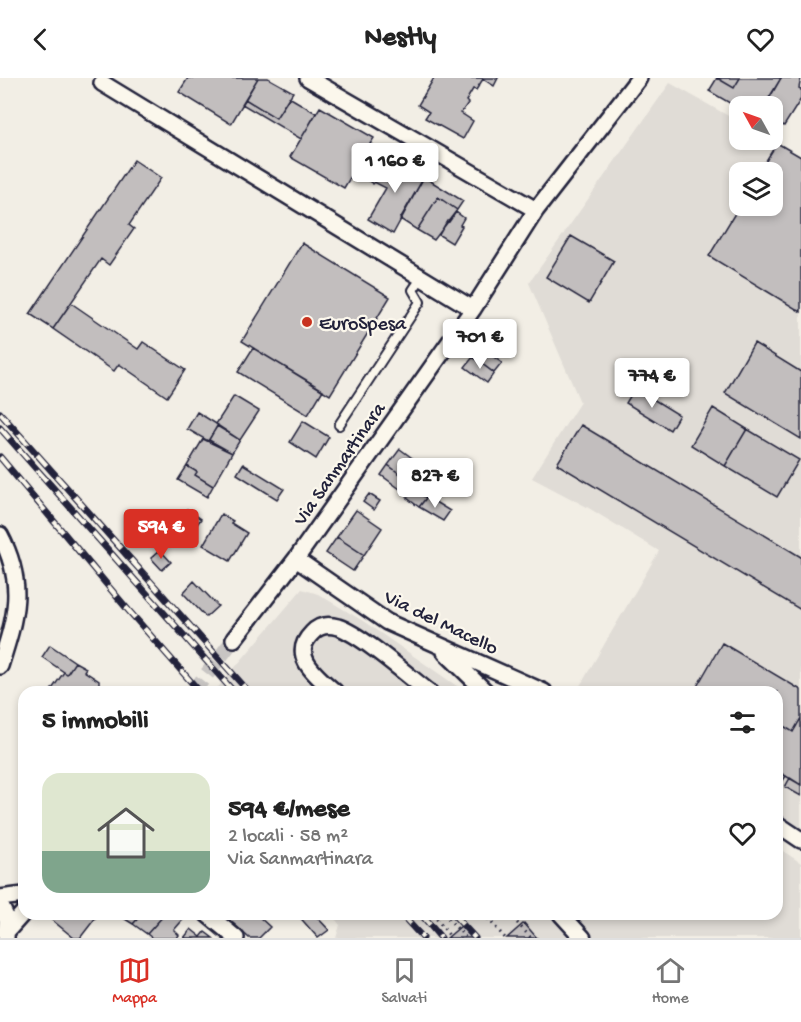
<!DOCTYPE html>
<html lang="it">
<meta charset="utf-8">
<style>
:root{--surface:#fff;--page:#f6f6f6;--text:#222;--muted:#767676;--line:#e0e0e0;--accent:#d93025}
body{margin:0;font-family:"Gochi Hand",sans-serif;background:var(--page);color:var(--text);height:100vh;display:flex;flex-direction:column;font-size:22px;white-space:nowrap}
*{box-sizing:border-box;margin:0}
p{font-size:20px;color:var(--muted)}
.icon{flex:none;width:33px;height:33px;fill:none;stroke:currentColor;stroke-width:2;stroke-linecap:round;stroke-linejoin:round}
.map{position:relative;flex:1;overflow:hidden}
.panel{position:absolute;left:18px;top:608px;width:765px;height:234px;display:flex;flex-direction:column;background:var(--surface);border-radius:18px;box-shadow:0 3px 9px #0003}
.panel>*{flex:none}
.needle{width:39px;rotate:310deg}
.tools{position:absolute;left:729px;top:18px;display:grid;gap:12px}
.tools a{display:grid;place-items:center;width:54px;height:54px;border-radius:12px;background:var(--surface);box-shadow:0 3px 9px #0003;font-size:30px}
.price{position:absolute;translate:-50% -51px;padding:0 14px;border-radius:6px;background:#fff;color:#222;font-size:20px;line-height:39px;filter:drop-shadow(0 2px 3px #0008)}
.price::after{content:'';position:absolute;left:50%;top:36px;width:18px;height:14px;margin-left:-9px;background:inherit;clip-path:polygon(0 0,100% 0,50% 100%)}
.price.active{background:var(--accent);color:#fff}
ul{padding:0;list-style:none}
li{display:flex;align-items:center;gap:18px;height:150px;padding:0 24px}
li+li{border-top:2px solid var(--line)}
li span{display:grid;place-items:center;flex:none;width:168px;height:120px;border-radius:18px;color:#555}
li>.icon{margin-inline-start:auto}
span .icon{width:72px;height:72px;fill:#fffc;stroke-width:1}
li b{font-size:26px}
h2{display:flex;justify-content:space-between;align-items:center;height:72px;padding:0 24px;font-size:26px}
header{display:flex;justify-content:space-between;align-items:center;height:78px;padding:0 24px;background:var(--surface);font-size:27px;font-weight:800}
.tabs{display:flex;justify-content:space-around;align-items:center;height:84px;border-top:2px solid var(--line);background:var(--surface);font-size:16px;color:var(--muted)}
.tabs a{display:grid;justify-items:center;gap:3px}
.tabs .active{color:var(--accent)}
.map>svg:first-child{display:block}
</style>
<header><svg class="icon" aria-label="back" viewBox="0 0 24 24"><path d="M15 5l-7 7 7 7"/></svg>Nestly<svg class="icon" aria-label="heart" viewBox="0 0 24 24"><path d="M12 20l-8-8c-3-5 5-10 8-4 3-6 11-1 8 4z"/></svg></header>
<div class="map">
<svg width="801" height="860" viewBox="0 0 801 860">
<rect width="100%" height="100%" fill="#f2eee5"/>
<filter id="ink" filterUnits="userSpaceOnUse"><feTurbulence type="fractalNoise" baseFrequency=".0167" numOctaves="2"/><feDisplacementMap in="SourceGraphic" scale="12" xChannelSelector="R" yChannelSelector="G"/><feConvolveMatrix kernelMatrix="1 2 1 2 8 2 1 2 1" color-interpolation-filters="sRGB"/></filter>
<g filter="url(#ink)">
<!-- built -->
<path fill="#e0dcd6" fill-rule="evenodd" d="M670 5 739 44 740 62H770L801 79V750L777 735V614L577 613 659 473 587 429 532 400 580 324 529 205ZM740 94H772V128H740Z
M302 511 318 516 363 543 464 613 214 614Z
M777 769 801 785V860H336L340 847 331 836H777Z"/>
<!-- building -->
<path fill="#c2bebe" stroke="#22223b" stroke-width="1.5" d="M188 0H258L231 46 179 14Z
M258 0H268L293 14 276 40 245 21Z
M434 0H498L494 8 483 1 476 12 473 11 466 23 468 25 461 35 473 43 463 61 425 40 429 34 418 27Z
M717 0H740L734 10Z
M717 0 734 10 740 0H781L765 28H740V31L709 13Z
M781 0H801L799 10 801 11V21L784 48 776 43 779 37 772 33V28H764Z
M289 19 316 35 301 61 242 26 245 21 276 40Z
M320 29 374 60 370 66 377 70 360 97 354 93 344 110 290 79Z
M777 65 801 79V234L709 178 740 127 772 128V94H759Z
M377 70 390 78 373 106 360 97Z
M390 78 424 99 393 156 368 141 386 110 374 104Z
M134 82 161 100 129 147 134 151 109 187 101 181 53 251 30 236Z
M424 99 463 123 457 132 438 119 417 152 400 141Z
M438 119 457 132 434 162 417 152Z
M456 134 464 140 460 147 462 148 452 165 439 157 447 143 449 144Z
M571 158 614 183 589 225 546 199Z
M302 165 390 219 330 317 242 263Z
M71 225 138 271 143 264 185 292 167 319 119 286 114 293 53 251Z
M754 265 801 294V361L725 315Z
M480 269 502 285 494 295 473 279Z
M253 270 323 312 308 337 238 294Z
M473 279 494 295 487 305 465 289Z
M635 310 679 337 670 352 626 325Z
M234 318 259 333 240 362 216 346Z
M713 330 747 351 725 388 691 367Z
M197 334 218 347 208 363 187 351Z
M303 343 329 359 316 381 290 364Z
M581 347 801 479V532L557 386Z
M217 348 240 362 232 375 209 362Z
M747 351 799 382 777 419 725 388Z
M203 361 232 375 213 408 195 397 197 394 187 388Z
M400 371 423 388 411 404 388 387Z
M243 386 284 411 277 421 237 396Z
M388 387 411 404 404 414 381 397Z
M187 388 197 394 195 397 213 408 207 419 178 402Z
M421 400 434 408 426 420 414 411Z
M413 411 426 420 419 429 407 420Z
M369 416 380 423 374 432 363 424Z
M427 419 450 433 443 443 419 429Z
M187 431 201 441 195 449 189 445 181 456 173 450Z
M356 432 382 450 364 477 337 459Z
M221 436 233 443 231 445 247 455 230 483 203 467Z
M189 445 196 450 187 462 181 456Z
M337 459 364 477 353 493 326 475Z
M160 472 171 484 162 492 151 480Z
M194 503 218 528 206 539 183 515Z
M722 565 801 612V640L793 654 777 644V614H698L695 612Z
M50 567 75 584 67 596 42 579Z
M75 584 86 590 84 593 99 603V608L95 614H50L64 594 67 596Z
M801 640V707L777 693V644L793 654Z
M777 693 786 698 780 707 777 705Z
M790 700 801 707V718L785 709Z
M49 836H93L97 838 80 860H74L47 838Z
M130 836H142L133 846 125 841Z
M142 836H165L147 856 133 846Z
M165 836H188L174 852 179 857 177 860H152L147 856Z
M223 836H256L270 849 259 860H249Z
M297 836H314L329 852 318 860Z
M524 845 537 860H507Z
M461 848 472 860H447Z
M191 851 201 859 205 854 213 860H184Z"/>
<g fill="none" stroke-linecap="round" stroke-linejoin="round">
<!-- street-tunnel -->
<path stroke="#c8c5c3" stroke-width="15" stroke-dasharray="15 8" stroke-linecap="butt" d="M193 614 234 561"/>
<!-- lane casing -->
<g stroke="#22223b" stroke-width="12">
<path id="lane" d="M339 347 420 224 413 212 422 199"/>
</g>
<!-- street casing -->
<g stroke="#22223b" stroke-width="20">
<path id="street" d="M308 0 536 132
M102 5 473 231
M0 457C26 506 16 538 0 588
M296 481 387 544 544 614
M234 561 296 481 473 231 536 132 639 0
M445 574 486 614
M335 614C317 598 289 578 312 555 319 547 328 546 338 549 362 557 407 597 429 614
M777 746 801 762
M0 820 24 817
M0 826 7 841 6 860
M207 836 236 860
M561 836 583 860
M8 852 24 834"/>
</g>
<!-- path -->
<path stroke="#22223b" stroke-width="3" stroke-dasharray="1.5 4.5" stroke-linecap="butt" d="M433 836 451 860
M444 836 466 860
M484 836 505 860
M509 836 531 860"/>
<!-- lane -->
<use href="#lane" stroke="#fbf7ec" stroke-width="8"/>
<!-- street -->
<use href="#street" stroke="#fbf7ec" stroke-width="15"/>
<!-- rail casing -->
<g stroke="#22223b" stroke-width="7">
<path id="rail" d="M0 335 249 614
M0 350 234 614
M0 379 129 533 200 614
M401 836 423 860
M421 836 441 860
M453 836 475 860"/>
</g>
<!-- rail -->
<use href="#rail" stroke="#fbf7ec" stroke-width="4.5" stroke-dasharray="14" stroke-linecap="butt"/>
</g>
</g>
<!-- markers -->
<circle fill="#c8321e" stroke="#fbf7ec" stroke-width="2" cx="307" cy="244" r="6"/>
<g text-anchor="middle" stroke-width="4.5" stroke-linejoin="round" paint-order="stroke">
<!-- poi labels -->
<g font-size="20" fill="#22223b" stroke="#fbf7ec" text-anchor="start">
<text x="319" y="251">EuroSpesa</text>
</g>
<!-- street labels -->
<g font-size="20" fill="#22223b" stroke="#fbf7ec">
<text transform="translate(338 385) rotate(-55)" y="7">Via Sanmartinara</text>
<text transform="translate(442 543) rotate(26)" y="7">Via del Macello</text>
</g>
</g>
</svg>
<div class="tools">
<a><svg class="needle" viewBox="-14 -14 28 28"><path d="M0-13l5 13h-10z" fill="#e53935"/><path d="M0 13l5-13h-10z" fill="#767676"/></svg></a>
<a><svg class="icon" aria-label="layers" viewBox="0 0 24 24"><path d="M12 4l9 5-9 5-9-5zM3 14l9 5 9-5"/></svg></a>
</div>
<b class="price" style="left:395px;top:116px">1 160 €</b>
<b class="price" style="left:480px;top:292px">701 €</b>
<b class="price" style="left:652px;top:331px">774 €</b>
<b class="price" style="left:435px;top:431px">827 €</b>
<b class="price active" style="left:161px;top:482px">594 €</b>
<section class="panel">
<h2>5 immobili<svg class="icon" aria-label="filters" viewBox="0 0 24 24"><path d="M4 7h16M4 17h16"/><circle cx="9" cy="7" r="2"/><circle cx="15" cy="17" r="2"/></svg></h2>
<ul>
<li><span style="background:linear-gradient(#dfe7d0 65%,#7fa58c 0)"><svg class="icon" aria-label="home" viewBox="0 0 24 24"><path d="M3 11l9-7 9 7M6 9v11h12V9"/></svg></span><div><b>594 €/mese</b><p>2 locali · 58 m²</p><p>Via Sanmartinara</p></div><svg class="icon" aria-label="heart" viewBox="0 0 24 24"><path d="M12 20l-8-8c-3-5 5-10 8-4 3-6 11-1 8 4z"/></svg></li>
</ul>
</section>
</div>
<nav class="tabs">
<a class="active"><svg class="icon" aria-label="map" viewBox="0 0 24 24"><path d="M3 6l6-2 6 2 6-2v14l-6 2-6-2-6 2zM9 4v14M15 6v14"/></svg>Mappa</a>
<a><svg class="icon" aria-label="saved" viewBox="0 0 24 24"><path d="M7 4h10v16l-5-4-5 4z"/></svg>Salvati</a>
<a><svg class="icon" aria-label="home" viewBox="0 0 24 24"><path d="M3 11l9-7 9 7M6 9v11h12V9"/></svg>Home</a>
</nav>
